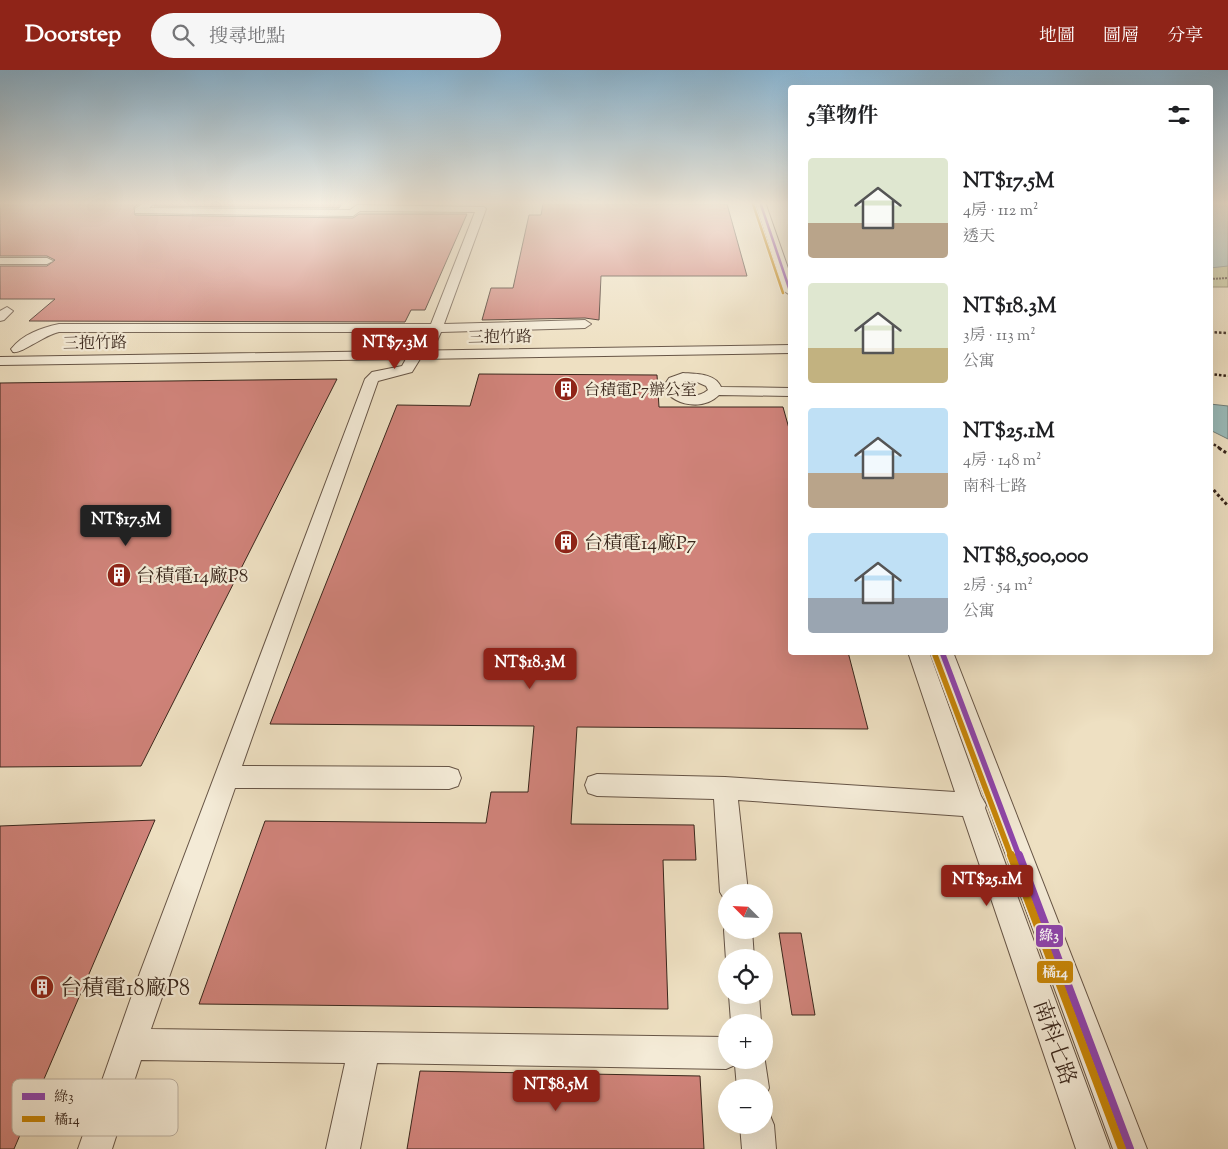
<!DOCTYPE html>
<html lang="zh-TW">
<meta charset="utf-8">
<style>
:root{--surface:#fff;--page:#f6f6f6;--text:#202124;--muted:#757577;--accent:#8f2418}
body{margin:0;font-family:"Sorts Mill Goudy","Noto Serif TC",serif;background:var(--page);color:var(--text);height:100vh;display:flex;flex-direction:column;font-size:19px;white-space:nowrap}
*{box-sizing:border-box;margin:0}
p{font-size:16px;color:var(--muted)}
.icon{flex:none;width:28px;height:28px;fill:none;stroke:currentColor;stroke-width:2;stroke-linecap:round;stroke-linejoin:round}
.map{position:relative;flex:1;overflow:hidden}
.sheet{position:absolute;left:788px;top:15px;width:425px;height:570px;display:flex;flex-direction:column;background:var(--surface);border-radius:5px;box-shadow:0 5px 20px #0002}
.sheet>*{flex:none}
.needle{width:32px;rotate:294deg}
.buttons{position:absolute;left:718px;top:814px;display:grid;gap:10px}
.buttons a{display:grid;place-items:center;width:55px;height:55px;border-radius:50%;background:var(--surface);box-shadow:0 5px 20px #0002;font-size:25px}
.price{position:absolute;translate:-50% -42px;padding:0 11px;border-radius:5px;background:var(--accent);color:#fff;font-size:16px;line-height:32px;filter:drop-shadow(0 1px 2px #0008)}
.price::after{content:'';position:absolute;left:50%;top:30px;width:15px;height:11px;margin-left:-8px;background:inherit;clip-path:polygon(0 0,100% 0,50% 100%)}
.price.current{background:#222;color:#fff}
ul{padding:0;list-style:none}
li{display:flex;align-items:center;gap:15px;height:125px;padding:0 20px}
li span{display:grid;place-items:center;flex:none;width:140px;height:100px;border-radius:5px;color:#555}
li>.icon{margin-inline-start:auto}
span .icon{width:60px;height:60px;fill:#fffc;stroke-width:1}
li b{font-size:21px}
h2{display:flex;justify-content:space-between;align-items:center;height:60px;padding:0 20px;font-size:21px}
header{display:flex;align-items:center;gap:30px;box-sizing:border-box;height:70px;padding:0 25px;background:var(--accent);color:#fff}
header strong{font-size:24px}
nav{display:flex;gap:28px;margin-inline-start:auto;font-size:18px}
.search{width:350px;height:45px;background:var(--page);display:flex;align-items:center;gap:12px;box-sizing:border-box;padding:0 18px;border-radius:28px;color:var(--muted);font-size:19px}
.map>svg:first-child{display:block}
</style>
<header>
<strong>Doorstep</strong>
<div class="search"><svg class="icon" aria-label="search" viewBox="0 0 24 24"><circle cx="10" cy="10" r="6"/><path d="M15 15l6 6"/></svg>搜尋地點</div>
<nav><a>地圖</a><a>圖層</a><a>分享</a></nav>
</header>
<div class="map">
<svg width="1228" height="1079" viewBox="0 0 1228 1079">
<rect width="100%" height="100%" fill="#eee0c2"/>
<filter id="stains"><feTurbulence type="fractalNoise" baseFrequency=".004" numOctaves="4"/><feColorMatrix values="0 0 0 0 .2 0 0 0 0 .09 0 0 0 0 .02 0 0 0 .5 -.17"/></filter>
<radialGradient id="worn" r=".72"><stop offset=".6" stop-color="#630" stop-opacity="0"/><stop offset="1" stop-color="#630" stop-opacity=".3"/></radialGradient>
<!-- green -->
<path fill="#c0c08e" stroke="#7d7455" d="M1210 132H1228V217H1210Z"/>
<!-- water -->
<path fill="#9bbcba" stroke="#74807b" d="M1210 132H1228V196L1210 198Z
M1210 334 1228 336V369L1210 360Z"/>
<!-- building -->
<path fill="#d0837a" stroke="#3a271c" d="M0 132H142L134 137 135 145 353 148 359 144H467L425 240H411L405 252 29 251 55 229H0V196H47L55 190 47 186H0Z
M158 132H343L339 138 154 136Z
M543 134H727L747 206H601L599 250 585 248 482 250 491 218H513L529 145H541Z
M479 304 657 305 659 337H783L790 362V582H848L868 659 577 657 571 754 694 755 696 790H663L668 939 199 934 265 751 486 753 491 722H528L534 656 270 654 397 335 470 336Z
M337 309 141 696 0 697V313Z
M155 750 14 1079H0V756Z
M779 863H801L815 945H792Z
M420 1001 700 1006 704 1079H407Z"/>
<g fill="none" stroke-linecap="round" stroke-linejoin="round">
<!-- minor casing -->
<g stroke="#675546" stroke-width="2">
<path id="minor" d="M145 132H156L149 138 350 140 357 135 484 137 486 139 444 254 585 250 591 254 585 258 441 262 436 273 431 274 424 270 428 262H59C44 265 22 284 13 282L11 279C23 264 41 258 59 254H431L475 142 360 141 353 146 135 143V139Z
M755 132H765L790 204V225L784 221Z
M0 188H47L53 191 47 194H0Z
M7 237 13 241 4 250 0 251V241Z
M790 275V283L420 289 412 302 378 311 242 696 449 697 458 700 461 708 458 716 449 719 235 718 151 959 726 967V990H764V985L769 1018 764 1029V1018H737L735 995 726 999 377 993 360 1079H326L345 993 141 990 112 1079H78L138 908 365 309 372 302 402 296 406 289 0 295V287Z
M683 303C696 304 715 303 721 317L790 318V326L719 325C703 341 673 336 663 317L669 308ZM685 311 697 312 706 316 708 320C698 328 684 328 677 317Z
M908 582H929L981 726 986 735 985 738 1110 1079H1076L963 746 738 730 748 822H726V832L720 822 714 729 597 726 588 723 585 715 588 707 597 704 725 707 955 722Z
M932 582H953L1147 1079H1113Z
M726 854V860H752L754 888H726V890L724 860Z
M729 925H759L761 952H731Z
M764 1041 769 1043 774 1055 776 1079H742L740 1055H764Z"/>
</g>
<!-- path-far2 -->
<path stroke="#3a271c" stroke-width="2" stroke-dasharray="2 1" stroke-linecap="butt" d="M1210 209 1228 208"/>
<!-- path-far1 -->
<path stroke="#3a271c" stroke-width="2.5" stroke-dasharray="2.5 2" stroke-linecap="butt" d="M1210 262 1228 263
M1210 304 1228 306
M1210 372 1221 379"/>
<!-- path -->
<path stroke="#3a271c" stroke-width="3" stroke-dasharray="3 2.5" stroke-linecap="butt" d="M1219 378 1228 384
M1210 416 1228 436"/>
<!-- minor -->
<use href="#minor" fill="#f4ebd7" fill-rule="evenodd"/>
<!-- bus-1-far2 casing -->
<g stroke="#f4ebd7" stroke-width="4.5">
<path id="bus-1-far2" d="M760 132 790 221"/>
</g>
<!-- bus-1-far1 casing -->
<g stroke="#f4ebd7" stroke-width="9">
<path id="bus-1-far1" d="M942 582 1019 786"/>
</g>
<!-- bus-1 casing -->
<g stroke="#f4ebd7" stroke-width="11">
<path id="bus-1" d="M1019 785 1130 1079"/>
</g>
<!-- bus-2-far2 casing -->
<g stroke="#f4ebd7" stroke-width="4.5">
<path id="bus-2-far2" d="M753 134 783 223"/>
</g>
<!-- bus-2-far1 casing -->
<g stroke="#f4ebd7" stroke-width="9">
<path id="bus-2-far1" d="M935 585 1011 786"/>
</g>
<!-- bus-2 casing -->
<g stroke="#f4ebd7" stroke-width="11">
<path id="bus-2" d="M1011 785 1122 1079"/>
</g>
<!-- bus-1-far2 -->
<use href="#bus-1-far2" stroke="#8e44ad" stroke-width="2.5"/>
<!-- bus-1-far1 -->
<use href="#bus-1-far1" stroke="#8e44ad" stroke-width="5.5"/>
<!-- bus-1 -->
<use href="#bus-1" stroke="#8e44ad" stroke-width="8"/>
<!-- bus-2-far2 -->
<use href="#bus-2-far2" stroke="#c88607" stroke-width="2.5"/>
<!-- bus-2-far1 -->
<use href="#bus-2-far1" stroke="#c88607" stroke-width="5.5"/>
<!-- bus-2 -->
<use href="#bus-2" stroke="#c88607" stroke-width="8"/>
</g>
<!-- sky -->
<linearGradient id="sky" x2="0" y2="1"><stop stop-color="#89b7d6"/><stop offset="0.47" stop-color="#f7f1e4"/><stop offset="1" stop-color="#f7f1e4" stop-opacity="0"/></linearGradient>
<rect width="1228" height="283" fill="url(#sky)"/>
<!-- icons -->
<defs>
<g id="building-disc" transform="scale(1.25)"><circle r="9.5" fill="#8f2418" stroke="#f4ebd7"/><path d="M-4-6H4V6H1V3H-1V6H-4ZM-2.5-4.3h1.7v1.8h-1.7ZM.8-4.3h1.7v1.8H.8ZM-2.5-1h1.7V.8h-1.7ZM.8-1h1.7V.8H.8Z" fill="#fff"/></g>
</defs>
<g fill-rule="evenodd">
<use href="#building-disc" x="566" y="319"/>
<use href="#building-disc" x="566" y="472"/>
<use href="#building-disc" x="119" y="505"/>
<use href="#building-disc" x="42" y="917"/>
</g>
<g text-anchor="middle" stroke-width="4.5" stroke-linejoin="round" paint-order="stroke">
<!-- far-street labels -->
<g font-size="16" fill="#3a271c" stroke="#f4ebd7">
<text transform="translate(500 266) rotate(-1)" y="6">三抱竹路</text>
<text transform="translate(95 272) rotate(-1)" y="6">三抱竹路</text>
</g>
<!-- far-poi labels -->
<g font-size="16" fill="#3a271c" stroke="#f4ebd7" text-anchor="start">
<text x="584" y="325">台積電P7辦公室</text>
</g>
<!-- poi labels -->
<g font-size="19" fill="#3a271c" stroke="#f4ebd7" text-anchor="start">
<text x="584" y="479">台積電14廠P7</text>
<text x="136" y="512">台積電14廠P8</text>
</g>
<!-- near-poi labels -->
<g font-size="22" fill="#3a271c" stroke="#f4ebd7" text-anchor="start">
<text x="60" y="925">台積電18廠P8</text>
</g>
<!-- near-street labels -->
<g font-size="22" fill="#3a271c" stroke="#f4ebd7">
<text transform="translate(1056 972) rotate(71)" y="8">南科七路</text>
</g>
</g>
<!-- legend -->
<rect x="12" y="1009" width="166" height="57" rx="8" fill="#f4ebd7" stroke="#bcb09f" stroke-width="1"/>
<rect x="22" y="1023" width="23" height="7" fill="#8e44ad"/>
<rect x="22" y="1046" width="23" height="6" fill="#c88607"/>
<g font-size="14" fill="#3a271c">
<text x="54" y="1031">綠3</text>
<text x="54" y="1054">橘14</text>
</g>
<g stroke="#f4ebd7" stroke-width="2">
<rect x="1035" y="854" width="29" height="24" rx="5" fill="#8e44ad"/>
<rect x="1036" y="890" width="38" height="24" rx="5" fill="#c88607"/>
</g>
<g font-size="14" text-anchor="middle" font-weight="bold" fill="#fff">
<text x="1049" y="870">綠3</text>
<text x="1055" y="907">橘14</text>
</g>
<rect width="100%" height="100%" filter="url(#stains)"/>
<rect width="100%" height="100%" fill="url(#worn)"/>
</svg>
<div class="buttons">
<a><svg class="needle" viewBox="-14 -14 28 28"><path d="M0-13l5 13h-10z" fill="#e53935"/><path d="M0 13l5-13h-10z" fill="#757577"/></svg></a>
<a><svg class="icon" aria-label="locate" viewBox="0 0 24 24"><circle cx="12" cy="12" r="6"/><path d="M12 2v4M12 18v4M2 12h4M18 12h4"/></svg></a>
<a>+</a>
<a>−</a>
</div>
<b class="price" style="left:395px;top:300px">NT$7.3M</b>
<b class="price current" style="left:126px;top:477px">NT$17.5M</b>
<b class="price" style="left:530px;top:620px">NT$18.3M</b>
<b class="price" style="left:987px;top:837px">NT$25.1M</b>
<b class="price" style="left:556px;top:1042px">NT$8.5M</b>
<section class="sheet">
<h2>5筆物件<svg class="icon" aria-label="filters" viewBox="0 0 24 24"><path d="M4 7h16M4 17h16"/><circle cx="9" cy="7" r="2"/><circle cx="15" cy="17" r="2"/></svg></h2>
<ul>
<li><span style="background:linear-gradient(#dfe7d0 65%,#b9a48a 0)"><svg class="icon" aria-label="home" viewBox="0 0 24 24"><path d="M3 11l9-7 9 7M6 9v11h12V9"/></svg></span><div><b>NT$17.5M</b><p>4房 · 112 m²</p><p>透天</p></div></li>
<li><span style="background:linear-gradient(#dfe7d0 65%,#c2b280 0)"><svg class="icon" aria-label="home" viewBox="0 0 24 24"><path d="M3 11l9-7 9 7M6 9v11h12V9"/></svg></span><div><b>NT$18.3M</b><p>3房 · 113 m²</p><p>公寓</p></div></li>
<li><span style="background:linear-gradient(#bfe0f5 65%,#b9a48a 0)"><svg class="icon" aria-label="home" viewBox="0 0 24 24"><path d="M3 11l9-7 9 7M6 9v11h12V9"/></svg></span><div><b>NT$25.1M</b><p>4房 · 148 m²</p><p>南科七路</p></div></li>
<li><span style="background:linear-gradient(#bfe0f5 65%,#9aa5b1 0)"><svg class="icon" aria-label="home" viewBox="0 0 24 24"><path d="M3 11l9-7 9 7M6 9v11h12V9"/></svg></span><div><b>NT$8,500,000</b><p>2房 · 54 m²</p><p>公寓</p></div></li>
</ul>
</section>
</div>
